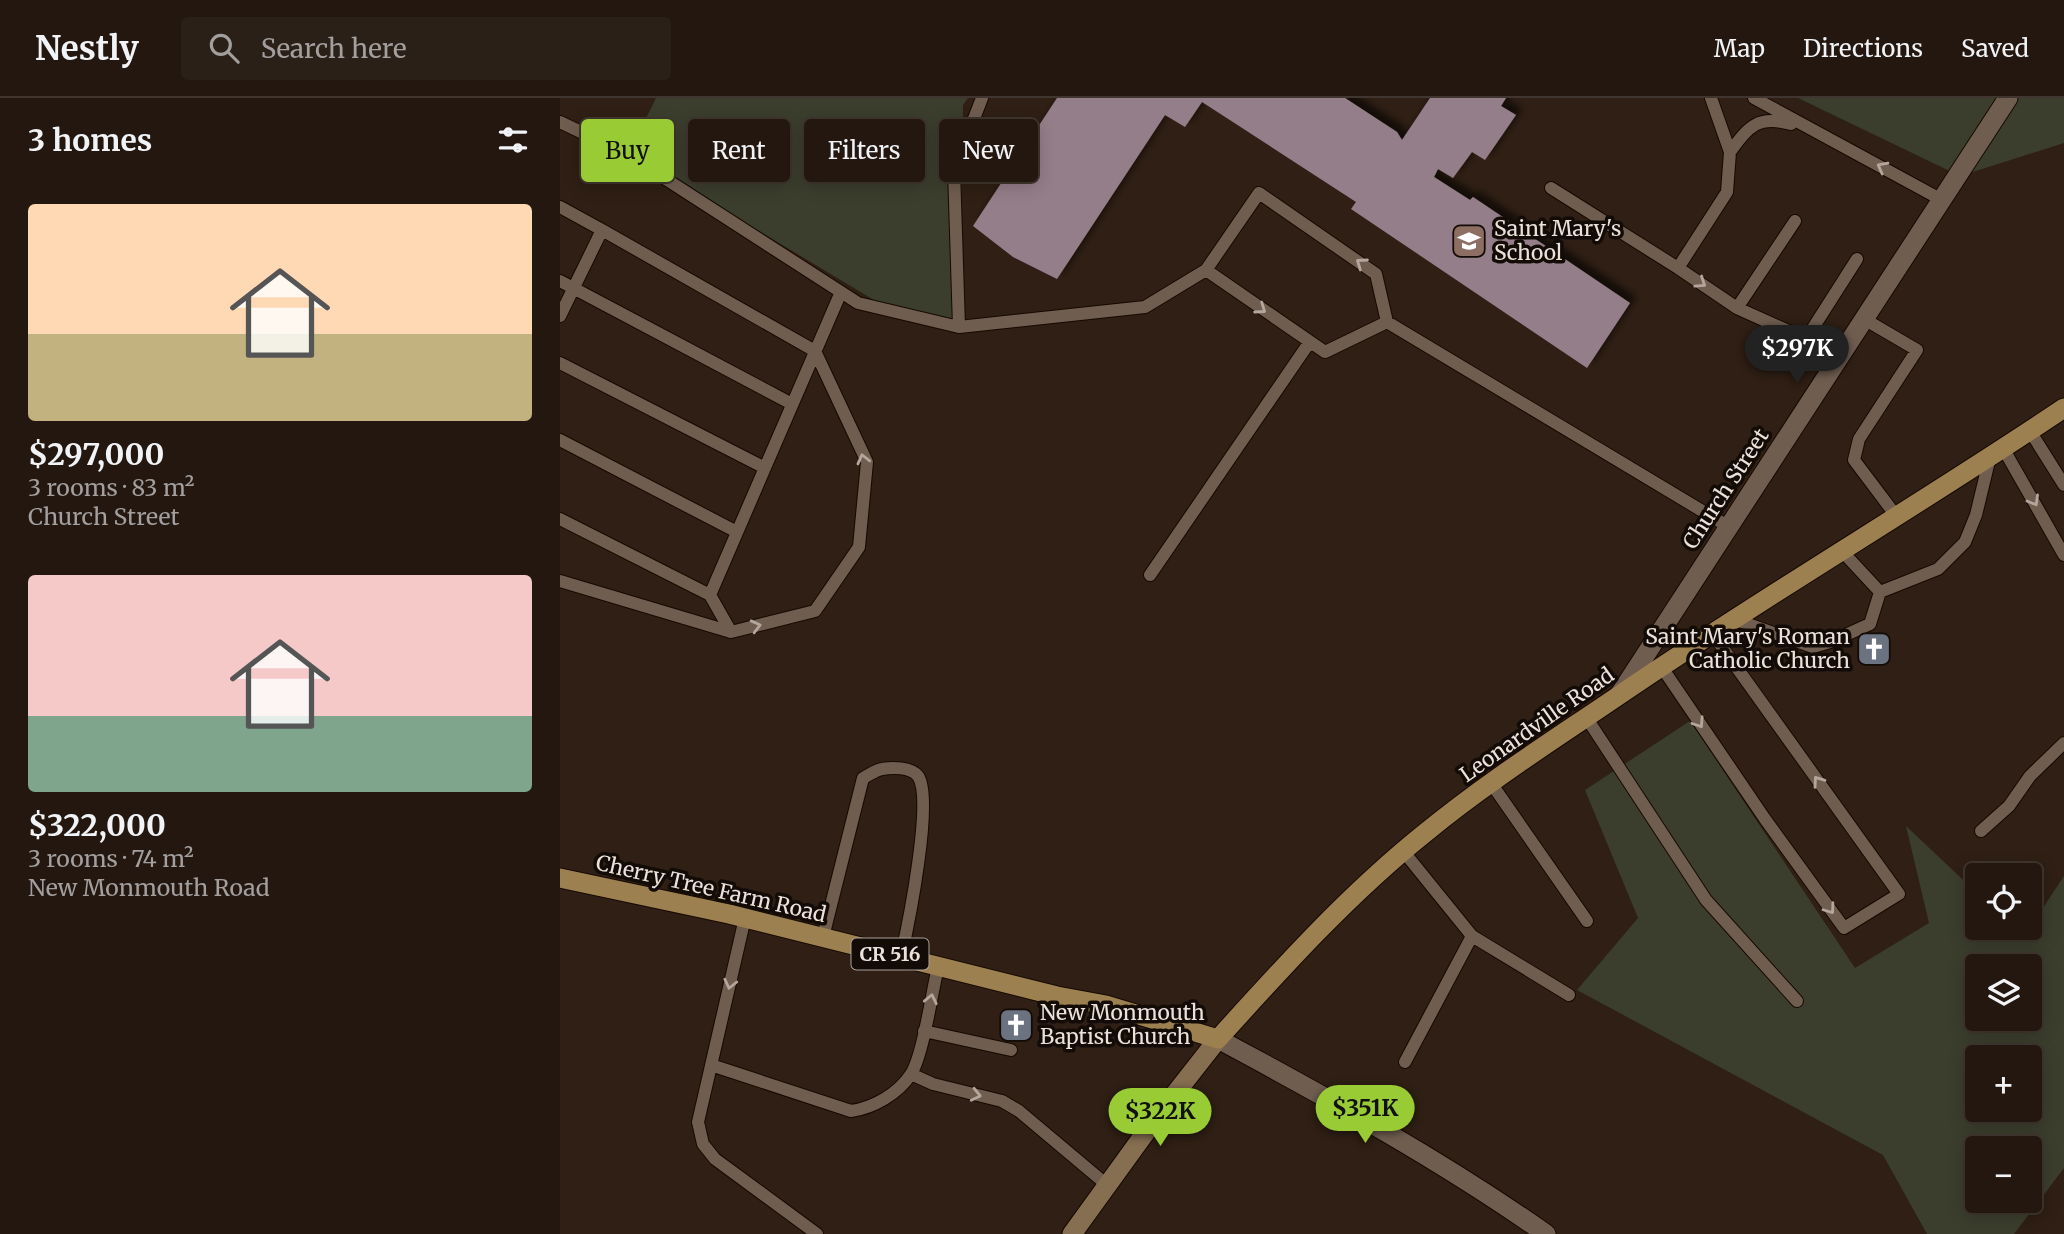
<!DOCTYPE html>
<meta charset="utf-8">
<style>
:root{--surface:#23170f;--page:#2b2018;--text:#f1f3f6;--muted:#a39f9e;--line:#40362f;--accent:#99cb35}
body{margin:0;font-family:Merriweather,serif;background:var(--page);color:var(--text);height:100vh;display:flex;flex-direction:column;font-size:26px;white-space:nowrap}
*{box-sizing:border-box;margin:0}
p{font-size:23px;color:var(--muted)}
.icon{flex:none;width:38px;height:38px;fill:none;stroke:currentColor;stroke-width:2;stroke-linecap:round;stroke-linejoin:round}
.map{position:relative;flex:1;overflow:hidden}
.sheet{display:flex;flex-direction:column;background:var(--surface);width:560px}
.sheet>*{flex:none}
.hud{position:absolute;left:21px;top:21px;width:665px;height:63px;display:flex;gap:14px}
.fabs{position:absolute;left:1405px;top:765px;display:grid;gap:14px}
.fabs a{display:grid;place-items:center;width:77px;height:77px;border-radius:7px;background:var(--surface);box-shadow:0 4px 18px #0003,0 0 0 2px var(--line);font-size:35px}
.price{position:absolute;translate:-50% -60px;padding:0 16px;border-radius:24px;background:var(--accent);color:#111;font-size:23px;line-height:46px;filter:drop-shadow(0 2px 4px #0008)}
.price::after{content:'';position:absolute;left:50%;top:42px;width:21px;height:16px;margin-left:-10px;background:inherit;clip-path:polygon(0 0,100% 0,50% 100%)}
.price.on{background:#222;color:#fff}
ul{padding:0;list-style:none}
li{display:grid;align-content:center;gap:14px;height:371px;padding:0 28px}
li span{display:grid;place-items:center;height:217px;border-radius:7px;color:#555}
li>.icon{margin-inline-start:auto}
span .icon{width:126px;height:126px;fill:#fffc;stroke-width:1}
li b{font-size:30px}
h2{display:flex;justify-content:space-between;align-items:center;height:84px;padding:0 28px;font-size:30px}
.tag{padding:0 24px;border-radius:7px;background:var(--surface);box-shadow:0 4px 18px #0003,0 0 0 2px var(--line);font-size:24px;line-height:63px}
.tag.on{background:var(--accent);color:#111}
header{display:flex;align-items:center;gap:42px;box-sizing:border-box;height:98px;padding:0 35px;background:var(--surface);border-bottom:2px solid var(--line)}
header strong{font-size:33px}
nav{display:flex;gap:38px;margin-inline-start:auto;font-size:24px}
.search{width:490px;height:63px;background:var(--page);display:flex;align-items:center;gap:18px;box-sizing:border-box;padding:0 24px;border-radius:7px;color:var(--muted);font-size:26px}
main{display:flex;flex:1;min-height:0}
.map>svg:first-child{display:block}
</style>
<header>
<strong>Nestly</strong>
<div class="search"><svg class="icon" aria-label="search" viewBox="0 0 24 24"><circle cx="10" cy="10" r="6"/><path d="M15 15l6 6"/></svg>Search here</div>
<nav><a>Map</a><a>Directions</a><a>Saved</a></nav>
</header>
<main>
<section class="sheet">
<h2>3 homes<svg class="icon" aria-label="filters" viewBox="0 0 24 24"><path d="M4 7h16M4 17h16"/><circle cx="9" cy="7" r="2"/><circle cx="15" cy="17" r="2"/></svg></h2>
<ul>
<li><span style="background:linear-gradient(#ffd9b3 60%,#c2b280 0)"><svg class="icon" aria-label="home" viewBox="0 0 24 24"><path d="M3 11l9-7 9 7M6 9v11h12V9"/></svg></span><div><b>$297,000</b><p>3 rooms · 83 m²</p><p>Church Street</p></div></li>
<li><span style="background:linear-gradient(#f6c9c9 65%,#7fa58c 0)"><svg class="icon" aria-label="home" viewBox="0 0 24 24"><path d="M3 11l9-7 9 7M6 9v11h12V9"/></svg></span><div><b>$322,000</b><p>3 rooms · 74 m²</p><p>New Monmouth Road</p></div></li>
</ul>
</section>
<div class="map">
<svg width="1504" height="1136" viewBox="0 0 1504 1136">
<defs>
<filter id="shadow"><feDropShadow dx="6" dy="-6" stdDeviation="3.5" flood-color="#0009"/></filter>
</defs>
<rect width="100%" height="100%" fill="#2f1f14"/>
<!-- green -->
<path fill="#3b3e2d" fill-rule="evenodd" d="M96 0H408L403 7 400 233 329 211 69 55Z
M1238 0H1504V45L1400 78Z
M1130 623 1295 870 1369 825 1346 728 1417 795 1418 830H1454L1464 839 1504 778V1070L1454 1136H1367L1323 1057 1017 892 1078 820 1025 692ZM1418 868H1470V920H1418ZM1418 959H1470V1012H1418ZM1418 1050H1470V1102H1418Z"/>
<!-- building -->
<path fill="#947e89" filter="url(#shadow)" d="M497 0H785L837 34 842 42 870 0H946L941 8 956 17 925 62 912 54 893 80 878 71 874 79 910 102 913 99 1070 205 1027 270 791 111 796 104 642 4 625 29 605 17 497 181 453 159 413 128Z"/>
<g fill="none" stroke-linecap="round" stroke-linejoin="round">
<!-- service casing -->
<g stroke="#160901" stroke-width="14">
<path id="service" d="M1151 0 1170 54 1167 94 1118 170 1177 210 1246 241 1277 263
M1194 0 1382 102
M0 24 67 56 298 205 399 229 585 209 646 172 699 95 816 176 827 224 1169 429
M1170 54C1189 28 1198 17 1231 26
M991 90 1118 170
M0 109 42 132 0 218
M42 132 255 253 307 364 299 449 255 513 171 534 150 497
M646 172 765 254 827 224
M0 183 232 306
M1177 210 1235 123
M1304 221 1357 252 1299 341 1294 362 1337 419
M399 229 394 72 422 0
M1246 241 1297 161
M0 265 205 370
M1470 333 1504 387
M0 342 177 434
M1443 350 1504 457
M0 421 150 497 281 194
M1281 452 1320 494 1378 471 1405 444 1416 417 1430 359
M590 477 749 245
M0 483 171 534
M1174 521 1253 549 1270 544 1310 526 1320 494
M1101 568 1205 721 1284 830 1339 796 1152 535
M1026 619 1146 802 1237 903
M931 685 1027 823
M1421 733 1449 708 1470 678 1504 645
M844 754 912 838 845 964
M185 820 138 1024 143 1046 155 1061 257 1136
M912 838 1009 897
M263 839 303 680C309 677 316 672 322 671 332 669 351 669 358 678 374 701 348 828 341 859
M364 933 451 952
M151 967 291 1013C313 1010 338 996 351 976 363 957 372 894 378 869
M351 976 373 986 442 1003 459 1013 547 1087"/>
</g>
<!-- minor casing -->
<g stroke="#160901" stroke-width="21">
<path id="minor" d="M1060 596 1448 0"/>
</g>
<!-- tertiary casing -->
<g stroke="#160901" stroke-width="21">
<path id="tertiary" d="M658 941C770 1001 882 1063 986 1136"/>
</g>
<!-- secondary casing -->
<g stroke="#160901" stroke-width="21">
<path id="secondary" d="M512 1136 596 1020 658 941"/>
</g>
<!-- primary casing -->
<g stroke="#160901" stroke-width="21">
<path id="primary" d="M0 780 169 816 497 898 546 907 658 941C723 869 789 796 865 735 927 684 995 641 1061 596 1206 497 1358 408 1504 310"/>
</g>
<!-- service -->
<use href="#service" stroke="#6f5d50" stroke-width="12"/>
<!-- minor -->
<use href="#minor" stroke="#6f5d50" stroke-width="19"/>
<!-- tertiary -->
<use href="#tertiary" stroke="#6f5d50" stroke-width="19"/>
<!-- secondary -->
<use href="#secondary" stroke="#866e50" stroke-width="19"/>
<!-- primary -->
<use href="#primary" stroke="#9d8050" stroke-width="19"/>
</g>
<!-- one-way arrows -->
<defs><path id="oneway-chevron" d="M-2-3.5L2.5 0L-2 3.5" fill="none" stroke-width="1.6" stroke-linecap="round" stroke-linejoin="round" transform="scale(1.75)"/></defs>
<g stroke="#b4a69c">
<use href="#oneway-chevron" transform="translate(1322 69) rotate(-152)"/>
<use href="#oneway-chevron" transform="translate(801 165) rotate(-145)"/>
<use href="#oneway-chevron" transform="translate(1141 185) rotate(34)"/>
<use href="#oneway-chevron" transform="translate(701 211) rotate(35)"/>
<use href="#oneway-chevron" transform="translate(303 361) rotate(-104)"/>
<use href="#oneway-chevron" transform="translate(1474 403) rotate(60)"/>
<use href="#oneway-chevron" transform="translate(196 528) rotate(-14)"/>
<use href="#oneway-chevron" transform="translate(1139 625) rotate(56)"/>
<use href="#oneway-chevron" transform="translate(1258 683) rotate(-125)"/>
<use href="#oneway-chevron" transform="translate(1270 811) rotate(54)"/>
<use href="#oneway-chevron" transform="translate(170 886) rotate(103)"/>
<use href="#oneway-chevron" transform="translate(371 901) rotate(-78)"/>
<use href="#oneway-chevron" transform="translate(416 997) rotate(13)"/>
</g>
<!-- icons -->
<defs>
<g id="school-square" transform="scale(1.75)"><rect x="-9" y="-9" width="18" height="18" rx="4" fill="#8d6e63" stroke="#120b06"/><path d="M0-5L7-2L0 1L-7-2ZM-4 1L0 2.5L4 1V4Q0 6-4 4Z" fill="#fff"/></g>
<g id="church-square" transform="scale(1.75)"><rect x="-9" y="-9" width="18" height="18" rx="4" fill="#6b7280" stroke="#120b06"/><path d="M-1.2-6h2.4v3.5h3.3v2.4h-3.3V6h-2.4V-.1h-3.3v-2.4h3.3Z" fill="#fff"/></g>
</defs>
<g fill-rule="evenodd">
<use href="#school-square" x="909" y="143"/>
<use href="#church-square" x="1314" y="551"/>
<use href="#church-square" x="456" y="927"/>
</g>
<g text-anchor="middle" stroke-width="7" stroke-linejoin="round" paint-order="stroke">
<!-- shield labels -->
<rect fill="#120b06" stroke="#aba29a" stroke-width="2" x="291.5" y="840.5" width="77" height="31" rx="5"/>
<g font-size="19" font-weight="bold" fill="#ede2da">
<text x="330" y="863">CR 516</text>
</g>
<!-- poi labels -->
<g font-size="21" fill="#ede2da" stroke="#120b06" text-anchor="start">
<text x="934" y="138">Saint Mary's<tspan x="934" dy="24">School</tspan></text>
<text x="1290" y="546" text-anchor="end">Saint Mary's Roman<tspan x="1290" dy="24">Catholic Church</tspan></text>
<text x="480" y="922">New Monmouth<tspan x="480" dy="24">Baptist Church</tspan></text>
</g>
<!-- street labels -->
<g font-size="21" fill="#ede2da" stroke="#120b06">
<text transform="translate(1166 391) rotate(-57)" y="7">Church Street</text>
<text transform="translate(977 627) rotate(-35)" y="7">Leonardville Road</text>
<text transform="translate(151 791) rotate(13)" y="7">Cherry Tree Farm Road</text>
</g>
</g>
</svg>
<div class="fabs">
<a><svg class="icon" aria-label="locate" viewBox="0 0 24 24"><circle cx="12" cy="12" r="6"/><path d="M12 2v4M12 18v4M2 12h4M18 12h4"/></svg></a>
<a><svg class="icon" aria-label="layers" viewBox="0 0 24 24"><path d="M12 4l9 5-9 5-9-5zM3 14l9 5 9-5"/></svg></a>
<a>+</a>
<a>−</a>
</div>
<b class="price on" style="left:1237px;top:287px">$297K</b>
<b class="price" style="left:805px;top:1047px">$351K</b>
<b class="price" style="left:600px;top:1050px">$322K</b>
<div class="hud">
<a class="tag on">Buy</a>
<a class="tag">Rent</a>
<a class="tag">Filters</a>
<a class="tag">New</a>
</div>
</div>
</main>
